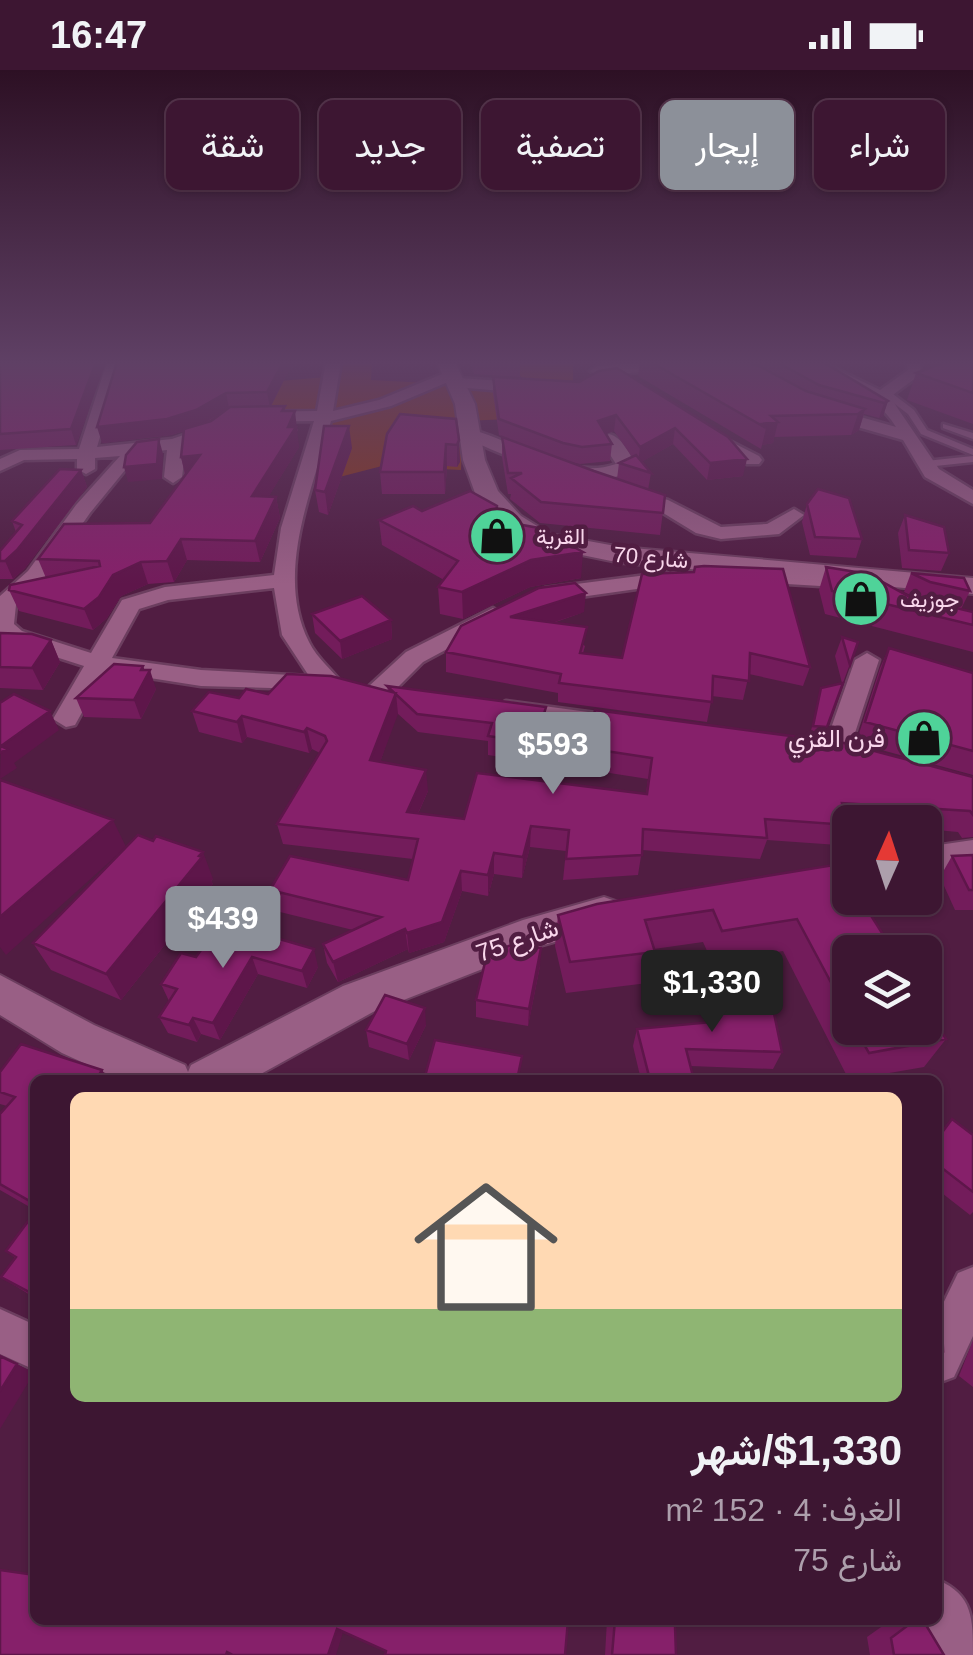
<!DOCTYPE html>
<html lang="ar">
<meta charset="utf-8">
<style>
:root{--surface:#3d1632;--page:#48233e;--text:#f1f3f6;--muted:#ad9fac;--line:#56354d;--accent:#8c9099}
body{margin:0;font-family:Arial,Vazirmatn,sans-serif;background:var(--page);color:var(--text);direction:rtl;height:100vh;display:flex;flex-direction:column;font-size:38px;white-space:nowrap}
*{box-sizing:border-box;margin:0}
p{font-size:32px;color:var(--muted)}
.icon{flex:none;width:55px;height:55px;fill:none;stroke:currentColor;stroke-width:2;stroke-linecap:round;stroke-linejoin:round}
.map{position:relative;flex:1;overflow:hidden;direction:ltr}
.panel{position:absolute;left:30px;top:1005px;width:912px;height:550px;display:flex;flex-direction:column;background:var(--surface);border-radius:15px;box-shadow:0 2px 8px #0004,0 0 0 2px var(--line);direction:rtl}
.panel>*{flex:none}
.top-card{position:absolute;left:30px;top:30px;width:915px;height:90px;direction:rtl;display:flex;gap:20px}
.needle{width:65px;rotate:3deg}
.tools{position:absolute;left:832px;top:735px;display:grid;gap:20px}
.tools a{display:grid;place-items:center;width:110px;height:110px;border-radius:15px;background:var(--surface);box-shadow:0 2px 8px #0004,0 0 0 2px var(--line);font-size:50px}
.price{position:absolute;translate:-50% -85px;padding:0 22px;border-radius:10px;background:var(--accent);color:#fff;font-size:32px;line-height:65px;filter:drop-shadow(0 2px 5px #0008)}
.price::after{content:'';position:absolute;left:50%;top:60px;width:30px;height:22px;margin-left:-15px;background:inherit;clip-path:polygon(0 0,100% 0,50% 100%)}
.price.current{background:#222;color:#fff}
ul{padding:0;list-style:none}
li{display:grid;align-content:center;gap:20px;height:530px;padding:0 40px}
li+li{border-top:2px solid var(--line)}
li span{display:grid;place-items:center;height:310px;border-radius:15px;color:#555}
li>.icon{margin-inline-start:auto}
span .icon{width:180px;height:180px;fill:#fffc;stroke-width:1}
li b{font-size:42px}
.pill{padding:0 35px;border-radius:15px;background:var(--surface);box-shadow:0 2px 8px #0004,0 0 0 2px var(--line);font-size:35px;line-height:90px}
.pill.current{background:var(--accent);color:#fff}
.status{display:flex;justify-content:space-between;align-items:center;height:70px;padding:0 50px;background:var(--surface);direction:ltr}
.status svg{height:28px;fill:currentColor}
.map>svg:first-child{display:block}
</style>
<div class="status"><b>16:47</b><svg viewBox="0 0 49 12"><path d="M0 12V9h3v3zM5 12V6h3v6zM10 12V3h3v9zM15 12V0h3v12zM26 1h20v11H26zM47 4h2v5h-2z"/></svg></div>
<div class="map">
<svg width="973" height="1585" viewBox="0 0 973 1585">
<rect width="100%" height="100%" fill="#511d42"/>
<!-- green -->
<path fill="#883817" d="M335 292H372L371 310 505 317 513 349 463 351 461 400 382 396 320 412 321 346H267L280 311 326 307Z
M508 292H573V318L533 320Z"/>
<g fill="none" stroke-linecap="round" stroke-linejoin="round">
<!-- service casing -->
<g stroke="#6c3e5f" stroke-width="5">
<path id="service" d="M883 321H889L914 340 927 360 973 379V385L921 364 908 344 883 325Z
M943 354 973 363V369L943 358Z
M973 386V392L926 397 921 394 926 391Z"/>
</g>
<!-- minor casing -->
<g stroke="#6c3e5f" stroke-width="5">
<path id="minor" d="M107 292H122L97 377 172 369 201 359 229 342 317 341 326 292H341L333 341 379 330 452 300 457 302 458 308 530 313 538 318 530 323 455 317 448 312 391 336 331 351C313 419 274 503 309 572 317 589 333 600 343 615L340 620 201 616 105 601 75 655 66 657 53 649 84 596 6 571 0 566V526L28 501 76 435 120 386 95 388V399L86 404 77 399V389L24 390 0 401V389L20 380 79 379ZM314 351 281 458 274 505 165 517 122 530 91 583 22 561 14 554 16 535 43 510 90 443 139 383 167 380 164 407 173 413 182 407 186 376 213 367 233 352ZM274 518 282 565 309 606 201 600 112 588 139 539 168 530Z
M647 292 688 293 680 298 598 306 590 301 598 296Z
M802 292H822L880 320 908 300 906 292H920L921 304 890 327 939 399 973 420V434L925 407 903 370 819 346V338L825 337 896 357C873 319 834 318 802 292Z
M470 359C515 371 569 411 616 394L600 369 609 364C622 367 632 385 635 397 596 431 505 384 464 368L461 364Z
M710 361 759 386 762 390 759 394H747L704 370V362Z
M626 420 668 430 721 457 767 454 794 439 804 445 779 464 721 469 696 463 655 438 619 430 616 426Z
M743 500 837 505 848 511 837 517 735 511 732 506 735 501Z
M678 501 689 507 686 512 545 532 534 525 545 518Z
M493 538 504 545 501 550 423 592 386 629H368L365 623 368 617 406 582Z
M867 583 879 590 849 681 845 687H827L823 681 855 590Z
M506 631 633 648 646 656 633 664 497 645 493 639Z
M973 1197V1266L954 1307 938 1313V1244L958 1203Z
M0 1239 35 1255V1300L0 1284Z
M938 1510C973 1525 973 1549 973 1585H943L920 1554 918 1550H938Z"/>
</g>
<!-- tertiary casing -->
<g stroke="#6c3e5f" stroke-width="4">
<path id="tertiary" d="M437 292H455L475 334 485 390 498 421 521 446 550 464 621 477 973 508V524L621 493 533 475 503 456 475 423 463 390 455 334Z
M973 770V798L925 805V777Z
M604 827 618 832 624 843 618 854 544 875 373 942 250 1010H121L62 983 0 945V905L94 955 185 995 188 1002 191 995 343 916 523 850Z"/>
</g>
<!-- service -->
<use href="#service" fill="#995f85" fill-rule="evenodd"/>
<!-- minor -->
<use href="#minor" fill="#995f85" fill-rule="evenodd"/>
<!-- tertiary -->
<use href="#tertiary" fill="#995f85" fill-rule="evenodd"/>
</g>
<!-- wall -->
<path fill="#731c5b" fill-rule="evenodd" d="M0 292H106L76 375 0 380Z
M117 292H321L320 294H292L271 336H285V341L298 360 296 363 299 377 268 427H276L280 448 260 492 187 490 174 512 148 514 121 526 107 548 93 560 19 541 9 520 46 508 38 489 150 453 185 405 181 387 184 361 171 365 102 373Z
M471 292H520V307L474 304Z
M640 292H823L888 331 883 346 879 348 864 344 859 360 851 365 774 367 773 373 762 375 761 379 638 306Z
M973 292V354L907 330 916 303Z
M599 301 743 406 707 410 673 374 641 392 651 403 648 420 665 425 660 465 540 453 510 429 511 424H508L502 387V367L499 365 493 323V307L579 312ZM614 361 632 387 619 393 617 409 565 391 580 394 610 391 612 374 606 364Z
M456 349 460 392 457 397 447 396 445 424H382L380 402Z
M352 378 328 445 319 442 315 420Z
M81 400 87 417 25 498 13 509H0V481L16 462 12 451Z
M807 434 862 469 856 488 810 485 802 452Z
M422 441 497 450 581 508 530 517 463 549 440 544 438 517 444 510 382 475 379 450Z
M905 445 949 483 941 501 902 498 898 463Z
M826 497 919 529 904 522 911 503 970 521 961 539 973 542V582L825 544 819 520Z
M642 504 810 597 803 616 749 604 743 630 712 626 707 652 558 632V623L446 602V582L584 542 553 553 585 576 583 583 622 588Z
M312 544 391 550 392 569 342 589 315 563Z
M0 563 51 570 60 592 43 620 0 618Z
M842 567 858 572 823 667 810 665 821 618 842 613 835 586Z
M889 578 973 603V705L856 673 880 598Z
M145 600 156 619 141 649 84 647 76 628Z
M387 616 546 637 544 655 534 692 488 685V671L418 662 397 643 380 692 428 721 418 744 464 749 646 724 648 709 584 699 586 678 973 707V767L962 768 958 762 925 759V752H850V754H848L838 775 767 770 760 789 642 780 638 805 563 810 566 781 530 777 522 808 494 804 488 826 462 821 444 872 409 883 408 879 338 912 327 893 323 874 353 860 276 841 270 820 408 810 413 789 283 774 277 754 320 683 312 679 309 683 247 667 242 673 199 662 192 641 239 628 268 624 388 621Z
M973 785V840H955L940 807 952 786Z
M840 794 850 882V958H925L946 969 924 997 849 1010 783 881 712 892 703 872 654 879 655 882 648 913 566 923 555 876 558 845Z
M213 809 211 811 213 814 121 930 51 900 33 873Z
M221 852 318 897 307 918 258 904 220 970 201 964 197 972 168 963 159 947 169 931 161 914 196 887Z
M540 896 528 956 476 947V930Z
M718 922 782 982 773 999 690 996 694 1010H641L633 976 637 959 707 952Z
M426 955 409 990 369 977 366 960Z
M0 1002 35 1010V1140L0 1120V1044L7 1036 0 1034Z
M952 1049 973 1065V1142L970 1145 938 1120V1064Z
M35 1142V1228L1 1207 15 1188 6 1181Z
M973 1270V1317L959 1306Z
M607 1550H652L677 1585H605Z
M891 1550H923L944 1585H870L867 1567Z"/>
<!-- shaded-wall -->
<path fill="#5e164a" d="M96 292H106L76 375 71 359Z
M283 292H291L292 294 270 338 267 322Z
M226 323 229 338 199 356 171 365 102 373 97 357Z
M888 331 883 346 879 348 884 333Z
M865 339 859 360 851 365 858 344Z
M295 341 299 377 256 447 252 426 288 357Z
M616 345 614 361 596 368 598 351Z
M778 352 773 373 762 375 766 358 761 354Z
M349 356 352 378 328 445 325 422Z
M675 358 673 374 638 394 640 377Z
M159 369 163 384 162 409 128 412 124 397Z
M459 370 460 392 457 397V375Z
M446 374 447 396 445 424 444 402Z
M200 385 186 407 181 387Z
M747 389 743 406 707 410 710 393Z
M81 400 87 417 25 498 13 509 5 491Z
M276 427 280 448 260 492 255 471Z
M181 469 187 490 174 512 167 491Z
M583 482 581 508 530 517 463 549 462 522 531 490Z
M141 492 148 514 121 526 107 548 93 560 84 539 113 505Z
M586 523 584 542 510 567V547Z
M391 550 392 569 342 589 340 571Z
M51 570 60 592 43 620 32 598Z
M143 596 147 606 150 600 156 619 141 649 134 630Z
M396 623 398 644 373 711 370 690Z
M546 637 544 655 534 692 535 673Z
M50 641 59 660 14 693 17 698 0 709 1 676Z
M242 646 247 667 242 673 237 652Z
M307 658 312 679 309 683 304 662Z
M426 700 428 721 409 763 407 742Z
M113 750 126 777 6 885 0 877V847Z
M531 756 530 777 522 808 523 787Z
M203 782 213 809 211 811 213 814 121 930 106 904Z
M494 783V804L488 826V805Z
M461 801 462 821 444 872 409 883 407 863Z
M405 859 408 879 338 912 333 892Z
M541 878 540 896 528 956 529 939Z
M314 879 318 897 307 918 302 901Z
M252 887 258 904 220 970 213 953Z
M425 938 426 955 409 990 407 974Z
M193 948 201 964 197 972 189 955Z
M102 1000 109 1010H96Z
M17 1294 34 1303 0 1359V1321Z
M337 1559H344L336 1585H328Z"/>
<!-- building -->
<path fill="#86206a" stroke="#5e164a" stroke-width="2.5" d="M0 292H96L71 359 0 364Z
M117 292H283L267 322 226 323 196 340 167 349 97 357Z
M651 292H747L759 296 806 321 865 339 858 344 771 346 778 352 761 354 766 358Z
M777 292H823L888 331 884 333 819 315Z
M945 292H973V323L916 303Z
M617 298 728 367 747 389 710 393 675 358 640 377 616 345 598 351 612 374 582 377 563 373 499 349 493 307 579 312 599 301Z
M285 336 282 341H295L288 357H296L252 426 276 427 255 471 181 469 167 491 141 492 113 505 99 527 84 539 9 520 10 515 100 496 99 491 38 489 64 454 150 453 200 385 181 387 184 359 211 351 230 337Z
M400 344 456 349 459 370 457 375 446 374 444 402H380L387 364Z
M324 356H349L325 422 315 420Z
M502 367 594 401 665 425 663 443 541 432 511 408 522 403H508Z
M159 369 157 394 124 397 126 385 137 372Z
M636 385 651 403 619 393Z
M60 399 81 400 17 480 5 491H0V481L22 455 12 451Z
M818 419 849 428 862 469 815 467 807 434Z
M470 421 497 436 495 450 539 458 583 482 531 490 462 522 438 517 458 491 379 450 413 436 422 441Z
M905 445 944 457 949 483 909 480Z
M704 496 783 499 810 597 750 583 749 611 713 606 712 632 559 613 561 604 446 582 461 556 539 518 575 513 586 523 510 547 587 557 580 583 622 588 642 504 694 502 695 497Z
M826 497 868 504 910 527 973 542V555L832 521Z
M911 503 964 508 970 521 930 512Z
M362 526 391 550 340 571 312 544Z
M0 563 32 564 51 570 32 598 0 597Z
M842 567 858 572 850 595Z
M889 578 973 603V681L865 652Z
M114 594 143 596 141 600H150L134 630 76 628Z
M287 604 331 606 396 623 370 690 426 700 407 742 464 749 477 703 647 724 652 688 586 678 595 640 844 673 973 707V745L970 741 842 733 848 755 765 749 767 768 643 759 642 785 566 789 569 760 531 756 523 787 494 783 488 805 461 801 442 852 407 863 405 859 333 892 323 874 381 847 270 820 290 786 408 810 418 769 277 754 327 671 325 666 307 658 304 662 242 646 237 652 192 641 209 622 239 628 246 619 268 624Z
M843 613 827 657 813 656 821 618Z
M387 616 546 637 535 673 488 666 492 653 417 644Z
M14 624 50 641 1 676 7 679 0 683V633Z
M0 710 113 750 0 847Z
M138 765 153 771 156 766 203 782 199 786 202 787 106 904 33 873Z
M973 785V820H969L952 786Z
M840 794 850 811V828H860L894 882H850V948L797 849 722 861 713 840 645 850 655 882 570 892 558 845 597 834Z
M221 852 314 879 302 901 252 887 213 953 193 948 189 955 159 947 177 919 161 914 181 883 196 887Z
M514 874 541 878 529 939 476 930 487 884Z
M718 922 770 924 782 982 686 979 694 1010H650L637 959 713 952 711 939 721 940Z
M385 925 425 938 407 974 366 960Z
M925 934 946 969 869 983 855 958H925Z
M435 970 522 986 517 1010H424Z
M21 974 102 1000 96 1010H35V1134L0 1114V1044L15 1027 0 1022V1002Z
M952 1049 973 1065V1122L938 1095V1068Z
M35 1142V1225L1 1207 16 1187 6 1181Z
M938 1250 942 1254 943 1280 938 1276Z
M0 1286 17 1294 0 1321Z
M0 1500 35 1505V1550H171L175 1552 176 1550H568L565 1585H385L386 1581 337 1559 328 1585H233L227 1582 226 1585H0Z
M615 1550H652L675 1556 676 1585H677H612Z
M915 1550H923L944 1585H894L891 1568Z"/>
<!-- sky -->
<linearGradient id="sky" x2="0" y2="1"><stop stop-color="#2d1024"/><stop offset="0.57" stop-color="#5f4065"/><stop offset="1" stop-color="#5f4065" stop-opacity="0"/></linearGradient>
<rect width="973" height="514" fill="url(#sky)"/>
<!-- icons -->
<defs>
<g id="shop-disc" transform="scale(2.875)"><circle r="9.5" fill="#4fd399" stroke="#511d42"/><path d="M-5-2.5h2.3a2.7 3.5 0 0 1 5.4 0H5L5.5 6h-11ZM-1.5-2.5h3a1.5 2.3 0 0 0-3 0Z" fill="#111"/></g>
</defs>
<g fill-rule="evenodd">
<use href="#shop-disc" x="497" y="466"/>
<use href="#shop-disc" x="861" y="529"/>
<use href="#shop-disc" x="924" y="668"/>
</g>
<g text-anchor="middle" stroke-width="9" stroke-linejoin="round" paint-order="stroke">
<!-- far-poi labels -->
<g font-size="22" fill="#f9d7ec" stroke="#511d42" text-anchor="start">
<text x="536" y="474">القرية</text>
<text x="900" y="537">جوزيف</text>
</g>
<!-- far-street labels -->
<g font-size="22" fill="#f9d7ec" stroke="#511d42">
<text transform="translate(651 487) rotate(5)" y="8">شارع 70</text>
</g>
<!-- poi labels -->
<g font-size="25" fill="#f9d7ec" stroke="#511d42" text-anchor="end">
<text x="885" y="677">فرن القزي</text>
</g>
<!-- street labels -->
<g font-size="25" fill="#f9d7ec" stroke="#511d42">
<text transform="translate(517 870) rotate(-19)" y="9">شارع 75</text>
</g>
</g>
</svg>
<div class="tools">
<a><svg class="needle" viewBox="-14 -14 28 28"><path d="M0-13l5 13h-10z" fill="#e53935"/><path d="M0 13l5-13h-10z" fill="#ad9fac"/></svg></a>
<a><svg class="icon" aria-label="layers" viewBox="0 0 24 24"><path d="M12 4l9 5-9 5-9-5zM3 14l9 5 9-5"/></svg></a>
</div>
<b class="price" style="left:553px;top:727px">$593</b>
<b class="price" style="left:223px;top:901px">$439</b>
<b class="price current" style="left:712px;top:965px">$1,330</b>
<div class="top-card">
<a class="pill">شراء</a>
<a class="pill current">إيجار</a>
<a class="pill">تصفية</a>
<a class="pill">جديد</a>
<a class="pill">شقة</a>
</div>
<section class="panel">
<ul>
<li><span style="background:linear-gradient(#ffd9b3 70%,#8fb573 0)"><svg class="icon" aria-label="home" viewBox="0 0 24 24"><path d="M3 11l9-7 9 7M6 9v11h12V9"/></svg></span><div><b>$1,330/شهر</b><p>الغرف: 4 · 152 m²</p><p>شارع 75</p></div></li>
</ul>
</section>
</div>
